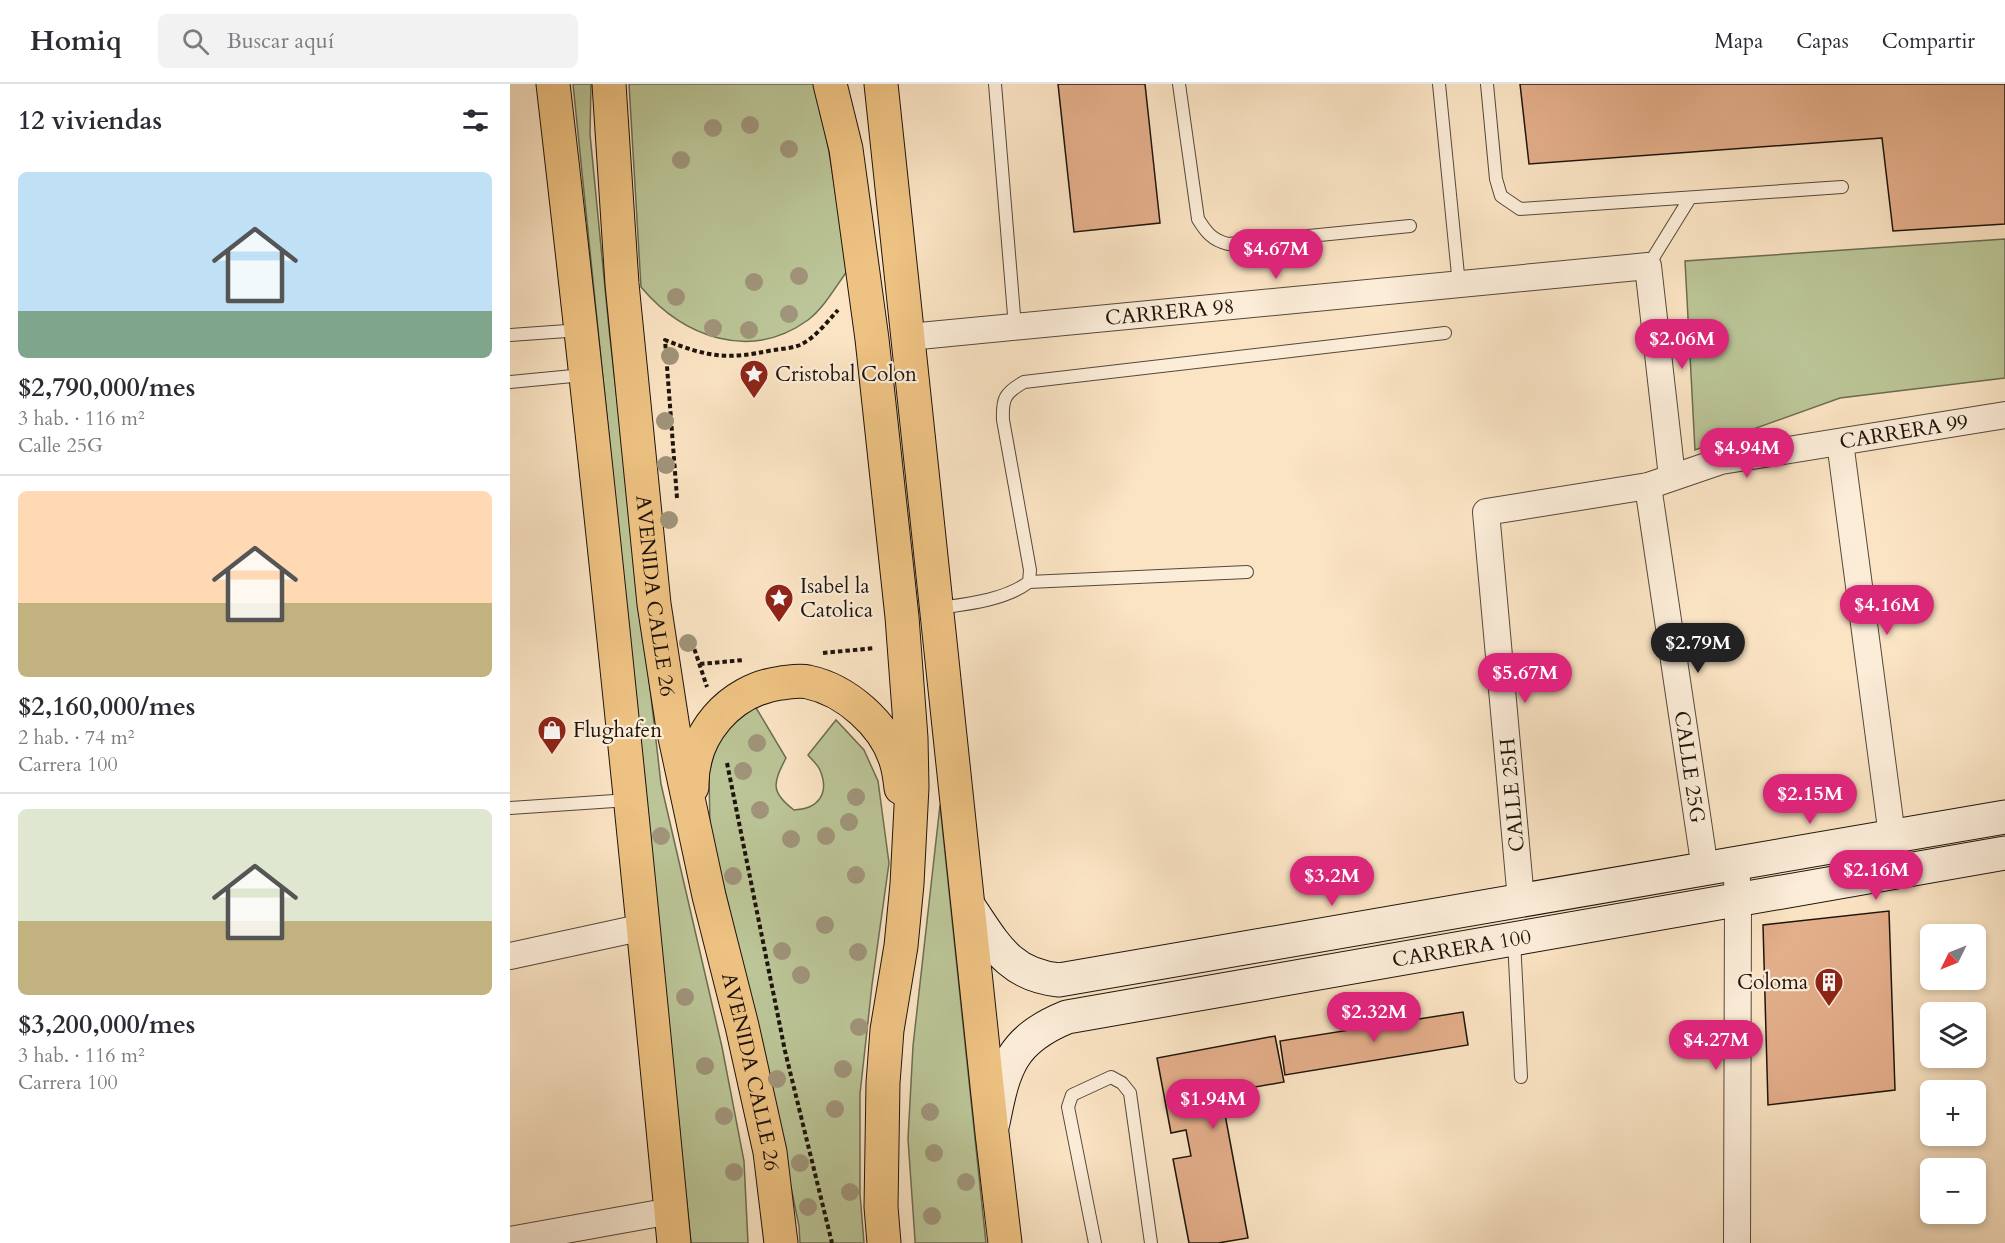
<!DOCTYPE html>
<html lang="es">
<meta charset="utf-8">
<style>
:root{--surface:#fff;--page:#f2f2f3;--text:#2b2b33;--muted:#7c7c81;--line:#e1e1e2;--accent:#db2777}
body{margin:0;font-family:Cardo,serif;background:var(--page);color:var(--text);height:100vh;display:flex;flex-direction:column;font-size:22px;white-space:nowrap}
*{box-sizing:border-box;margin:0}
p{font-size:20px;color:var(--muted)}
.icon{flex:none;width:33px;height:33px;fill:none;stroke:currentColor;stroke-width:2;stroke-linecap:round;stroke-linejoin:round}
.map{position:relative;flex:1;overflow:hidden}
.side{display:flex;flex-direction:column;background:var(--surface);width:510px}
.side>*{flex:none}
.needle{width:39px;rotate:227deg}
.fabs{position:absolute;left:1410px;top:840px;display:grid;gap:12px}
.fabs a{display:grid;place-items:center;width:66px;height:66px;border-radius:9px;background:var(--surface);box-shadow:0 3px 9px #0003;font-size:30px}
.price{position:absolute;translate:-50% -51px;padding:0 14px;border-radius:21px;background:var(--accent);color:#fff;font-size:20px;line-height:39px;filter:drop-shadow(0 2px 3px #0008)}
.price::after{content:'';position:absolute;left:50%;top:36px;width:18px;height:14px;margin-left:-9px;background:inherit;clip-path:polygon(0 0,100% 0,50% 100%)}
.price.on{background:#222;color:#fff}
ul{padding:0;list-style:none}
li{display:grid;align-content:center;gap:12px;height:318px;padding:0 18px}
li+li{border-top:2px solid var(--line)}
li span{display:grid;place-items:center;height:186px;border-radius:9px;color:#555}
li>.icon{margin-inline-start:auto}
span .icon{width:108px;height:108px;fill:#fffc;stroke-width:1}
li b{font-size:26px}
h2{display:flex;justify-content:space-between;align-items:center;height:72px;padding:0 18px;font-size:26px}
header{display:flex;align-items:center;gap:36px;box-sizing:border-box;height:84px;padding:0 30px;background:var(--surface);border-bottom:2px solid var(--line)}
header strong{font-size:28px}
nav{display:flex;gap:33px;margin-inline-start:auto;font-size:21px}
.search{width:420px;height:54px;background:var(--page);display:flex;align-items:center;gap:15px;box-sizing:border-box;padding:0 21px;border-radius:9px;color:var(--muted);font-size:22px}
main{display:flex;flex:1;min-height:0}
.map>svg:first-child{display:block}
</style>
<header>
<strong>Homiq</strong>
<div class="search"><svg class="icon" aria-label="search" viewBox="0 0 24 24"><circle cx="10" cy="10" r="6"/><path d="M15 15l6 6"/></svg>Buscar aquí</div>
<nav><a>Mapa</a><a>Capas</a><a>Compartir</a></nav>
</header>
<main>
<section class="side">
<h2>12 viviendas<svg class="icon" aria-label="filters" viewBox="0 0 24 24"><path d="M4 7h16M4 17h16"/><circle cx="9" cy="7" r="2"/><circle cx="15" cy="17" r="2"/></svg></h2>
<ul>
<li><span style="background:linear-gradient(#bfe0f5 75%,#7fa58c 0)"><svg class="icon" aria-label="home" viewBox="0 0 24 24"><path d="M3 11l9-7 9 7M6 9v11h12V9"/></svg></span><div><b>$2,790,000/mes</b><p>3 hab. · 116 m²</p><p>Calle 25G</p></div></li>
<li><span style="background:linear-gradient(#ffd9b3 60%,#c2b280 0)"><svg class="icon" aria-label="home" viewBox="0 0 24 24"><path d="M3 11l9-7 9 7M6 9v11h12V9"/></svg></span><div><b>$2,160,000/mes</b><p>2 hab. · 74 m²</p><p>Carrera 100</p></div></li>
<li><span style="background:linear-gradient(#dfe7d0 60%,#c2b280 0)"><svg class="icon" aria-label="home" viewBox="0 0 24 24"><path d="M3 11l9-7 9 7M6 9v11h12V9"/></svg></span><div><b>$3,200,000/mes</b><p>3 hab. · 116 m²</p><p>Carrera 100</p></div></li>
</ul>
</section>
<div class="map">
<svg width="1495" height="1159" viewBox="0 0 1495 1159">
<rect width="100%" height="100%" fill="#fbe4c4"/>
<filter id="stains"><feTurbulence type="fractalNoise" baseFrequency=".00333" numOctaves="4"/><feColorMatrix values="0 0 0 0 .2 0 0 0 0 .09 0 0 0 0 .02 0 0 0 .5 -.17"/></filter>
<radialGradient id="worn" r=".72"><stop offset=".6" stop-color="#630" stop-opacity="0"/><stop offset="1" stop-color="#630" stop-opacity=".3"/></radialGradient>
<!-- green -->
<path fill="#bbc597" stroke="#6c6c52" stroke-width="1.5" d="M63 0H81L80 50 99 245 151 700 212 963 234 1077 238 1159H181Z
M119 0H305L318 62 338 186C326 202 314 224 298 236 240 278 173 253 131 203Z
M1495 155V294L1330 314 1185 366 1175 177Z
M245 622 276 674C263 699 260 708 284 726 308 725 320 710 310 686 308 681 302 676 298 671L326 636 354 666 368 697 379 779 362 901 350 1010V1110L354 1159H290L289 1142 252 962 200 744 199 690 205 665 222 639Z
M430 721 476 1159H405V1156L398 1055 403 962Z"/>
<!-- building -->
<path fill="#e3ae8a" stroke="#1e140c" stroke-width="1.5" d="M548 0H635L650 139 564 148Z
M1010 0H1495V140L1383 147 1372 54 1019 80Z
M1379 827 1385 1006 1258 1021 1253 841Z
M953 928 958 961 775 991 770 957Z
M765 952 774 998 711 1009 738 1154 708 1159H679L663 1075 681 1072 676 1046 661 1049 647 974Z"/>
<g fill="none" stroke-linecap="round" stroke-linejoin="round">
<!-- lane casing -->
<g stroke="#55483a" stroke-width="14">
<path id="lane" d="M485 0 505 243
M669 0 688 135C696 148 702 156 718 160L900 142
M929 0 949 201
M977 0 986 95 991 112 1010 125 1332 103
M1138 182 1180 114
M0 251 71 246
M0 298 73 291
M519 498 737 488
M429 524C458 520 495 516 519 498L520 486 493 336C492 314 495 309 514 298L935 249
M0 724 119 716
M1004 856 1011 993
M585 1159 558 1023 562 1011 601 993 612 999 620 1009 641 1159"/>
</g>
<!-- street casing -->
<g stroke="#55483a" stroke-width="28">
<g id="street">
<path id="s1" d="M399 253 1138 182 1162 393"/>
<path d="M1330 358 1382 752"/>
<path id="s2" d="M1138 402 1195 785"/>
<path d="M1226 779 1228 815 1227 1159"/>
<path id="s3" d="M1011 816 976 428 1138 402 1211 377 1495 331"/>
<path d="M0 872 134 843"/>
<path d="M0 1156 161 1127"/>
</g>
</g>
<!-- secondary casing -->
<g stroke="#1e140c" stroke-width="35">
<g id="secondary">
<path d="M459 823C485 861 499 891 549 896L1495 733"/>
<path id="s4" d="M483 1039C494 983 501 956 557 933L1495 769"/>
</g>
</g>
<!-- primary casing -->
<g stroke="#1e140c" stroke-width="35">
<g id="primary">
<path d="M43 0C88 386 127 772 164 1159"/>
<path id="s5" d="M99 0 112 200 144 520 163 644 199 812 232 942 260 1068 271 1159"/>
<path d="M320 0 336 65 362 255 392 533 401 654 402 703 397 800 391 862 377 946 373 999 371 1123 374 1159"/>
<path d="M371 0 482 1049 495 1159"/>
<path d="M182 703C181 651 219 606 271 599 280 598 290 596 298 598 336 606 375 640 386 677 389 686 390 696 391 704"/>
</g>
</g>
<!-- path -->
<path stroke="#1e140c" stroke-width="4" stroke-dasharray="4.5 3" stroke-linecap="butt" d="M167 414 155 256C198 273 217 276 263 266 272 265 282 264 290 261 305 254 317 238 328 226
M182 558 197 603
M313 569 365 564
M190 580 234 576
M217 679 275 967 322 1159"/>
<!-- lane -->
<use href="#lane" stroke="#fcedd9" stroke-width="12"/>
<!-- street -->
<use href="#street" stroke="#fcedd9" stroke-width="26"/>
<!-- secondary -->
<use href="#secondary" stroke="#fcedd9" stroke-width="33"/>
<!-- primary -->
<use href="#primary" stroke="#eec282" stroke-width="33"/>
</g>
<!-- trees -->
<g fill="#a0947a">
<circle cx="240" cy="41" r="9"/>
<circle cx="203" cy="44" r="9"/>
<circle cx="279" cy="65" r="9"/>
<circle cx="171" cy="76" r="9"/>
<circle cx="289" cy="192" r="9"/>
<circle cx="244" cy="198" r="9"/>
<circle cx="166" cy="213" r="9"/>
<circle cx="279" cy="230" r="9"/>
<circle cx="203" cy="244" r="9"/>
<circle cx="239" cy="246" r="9"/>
<circle cx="160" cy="272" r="9"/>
<circle cx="155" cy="337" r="9"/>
<circle cx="156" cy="381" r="9"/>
<circle cx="159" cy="436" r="9"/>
<circle cx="178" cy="559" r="9"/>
<circle cx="247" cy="659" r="9"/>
<circle cx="233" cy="687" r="9"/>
<circle cx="346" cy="713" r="9"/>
<circle cx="250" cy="726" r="9"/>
<circle cx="339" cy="738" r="9"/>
<circle cx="151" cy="752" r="9"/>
<circle cx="316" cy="752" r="9"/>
<circle cx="281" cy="755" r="9"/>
<circle cx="346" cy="791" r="9"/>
<circle cx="223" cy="792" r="9"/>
<circle cx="315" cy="841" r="9"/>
<circle cx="272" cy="867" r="9"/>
<circle cx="348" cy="868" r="9"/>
<circle cx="291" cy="891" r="9"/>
<circle cx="175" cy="913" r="9"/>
<circle cx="349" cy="943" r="9"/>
<circle cx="195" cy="982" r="9"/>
<circle cx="333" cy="985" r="9"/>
<circle cx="267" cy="995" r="9"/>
<circle cx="325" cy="1025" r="9"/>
<circle cx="420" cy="1028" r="9"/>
<circle cx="214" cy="1032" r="9"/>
<circle cx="424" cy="1069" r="9"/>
<circle cx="290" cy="1079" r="9"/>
<circle cx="224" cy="1088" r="9"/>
<circle cx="456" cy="1098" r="9"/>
<circle cx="340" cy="1108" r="9"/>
<circle cx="298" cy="1123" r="9"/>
<circle cx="422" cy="1132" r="9"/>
</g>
<!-- icons -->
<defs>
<g id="sight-pin" transform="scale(1.5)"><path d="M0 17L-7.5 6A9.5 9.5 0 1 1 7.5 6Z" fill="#8f2418" stroke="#fcedd9"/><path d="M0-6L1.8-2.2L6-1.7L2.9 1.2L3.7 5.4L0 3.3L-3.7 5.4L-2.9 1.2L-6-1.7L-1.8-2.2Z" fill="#fff"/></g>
<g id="shop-pin" transform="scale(1.5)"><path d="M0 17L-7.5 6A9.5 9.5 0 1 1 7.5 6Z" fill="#8f2418" stroke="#fcedd9"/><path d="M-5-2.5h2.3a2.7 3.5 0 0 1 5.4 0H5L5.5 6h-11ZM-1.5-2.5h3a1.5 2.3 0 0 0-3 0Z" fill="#fff"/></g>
<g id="building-pin" transform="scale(1.5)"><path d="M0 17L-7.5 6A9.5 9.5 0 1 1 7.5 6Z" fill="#8f2418" stroke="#fcedd9"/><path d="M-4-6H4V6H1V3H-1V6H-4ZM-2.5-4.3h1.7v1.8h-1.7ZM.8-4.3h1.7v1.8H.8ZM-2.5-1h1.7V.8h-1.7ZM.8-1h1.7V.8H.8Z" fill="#fff"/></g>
</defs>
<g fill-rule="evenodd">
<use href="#sight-pin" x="244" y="290"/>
<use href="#sight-pin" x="269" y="514"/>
<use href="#shop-pin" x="42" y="646"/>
<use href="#building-pin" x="1319" y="898"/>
</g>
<g text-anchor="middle" stroke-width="4.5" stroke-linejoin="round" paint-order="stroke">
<!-- street labels -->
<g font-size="21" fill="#1e140c" stroke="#fcedd9">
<text dy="7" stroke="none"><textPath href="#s1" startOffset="262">CARRERA 98</textPath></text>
<text dy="7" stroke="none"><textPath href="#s3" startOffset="816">CARRERA 99</textPath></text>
<text dy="7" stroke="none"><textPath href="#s5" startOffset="514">AVENIDA CALLE 26</textPath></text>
<text dy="7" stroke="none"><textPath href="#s2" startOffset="284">CALLE 25G</textPath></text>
<text transform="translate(1002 711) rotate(-95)" y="7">CALLE 25H</text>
<text dy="7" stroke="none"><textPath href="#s4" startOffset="538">CARRERA 100</textPath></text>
<text dy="7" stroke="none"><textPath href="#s5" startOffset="1000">AVENIDA CALLE 26</textPath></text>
</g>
<!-- poi labels -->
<g font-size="21" fill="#1e140c" stroke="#fcedd9" text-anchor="start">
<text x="265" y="297">Cristobal Colon</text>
<text x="290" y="509">Isabel la<tspan x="290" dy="24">Catolica</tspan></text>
<text x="63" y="653">Flughafen</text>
<text x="1298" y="905" text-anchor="end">Coloma</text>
</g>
</g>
<rect width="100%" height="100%" filter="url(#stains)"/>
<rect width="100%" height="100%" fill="url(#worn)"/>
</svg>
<div class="fabs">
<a><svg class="needle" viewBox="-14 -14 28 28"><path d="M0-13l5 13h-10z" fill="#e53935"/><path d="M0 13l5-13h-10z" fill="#7c7c81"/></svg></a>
<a><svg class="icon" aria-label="layers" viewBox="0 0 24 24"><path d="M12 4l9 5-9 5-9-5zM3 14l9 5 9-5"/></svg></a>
<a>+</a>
<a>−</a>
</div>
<b class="price" style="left:766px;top:196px">$4.67M</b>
<b class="price" style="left:1172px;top:286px">$2.06M</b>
<b class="price" style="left:1237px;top:395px">$4.94M</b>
<b class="price" style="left:1377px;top:552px">$4.16M</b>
<b class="price on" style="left:1188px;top:590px">$2.79M</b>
<b class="price" style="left:1015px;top:620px">$5.67M</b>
<b class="price" style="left:1300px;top:741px">$2.15M</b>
<b class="price" style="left:1366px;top:817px">$2.16M</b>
<b class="price" style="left:822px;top:823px">$3.2M</b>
<b class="price" style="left:864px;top:959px">$2.32M</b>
<b class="price" style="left:1206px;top:987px">$4.27M</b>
<b class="price" style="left:703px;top:1046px">$1.94M</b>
</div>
</main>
